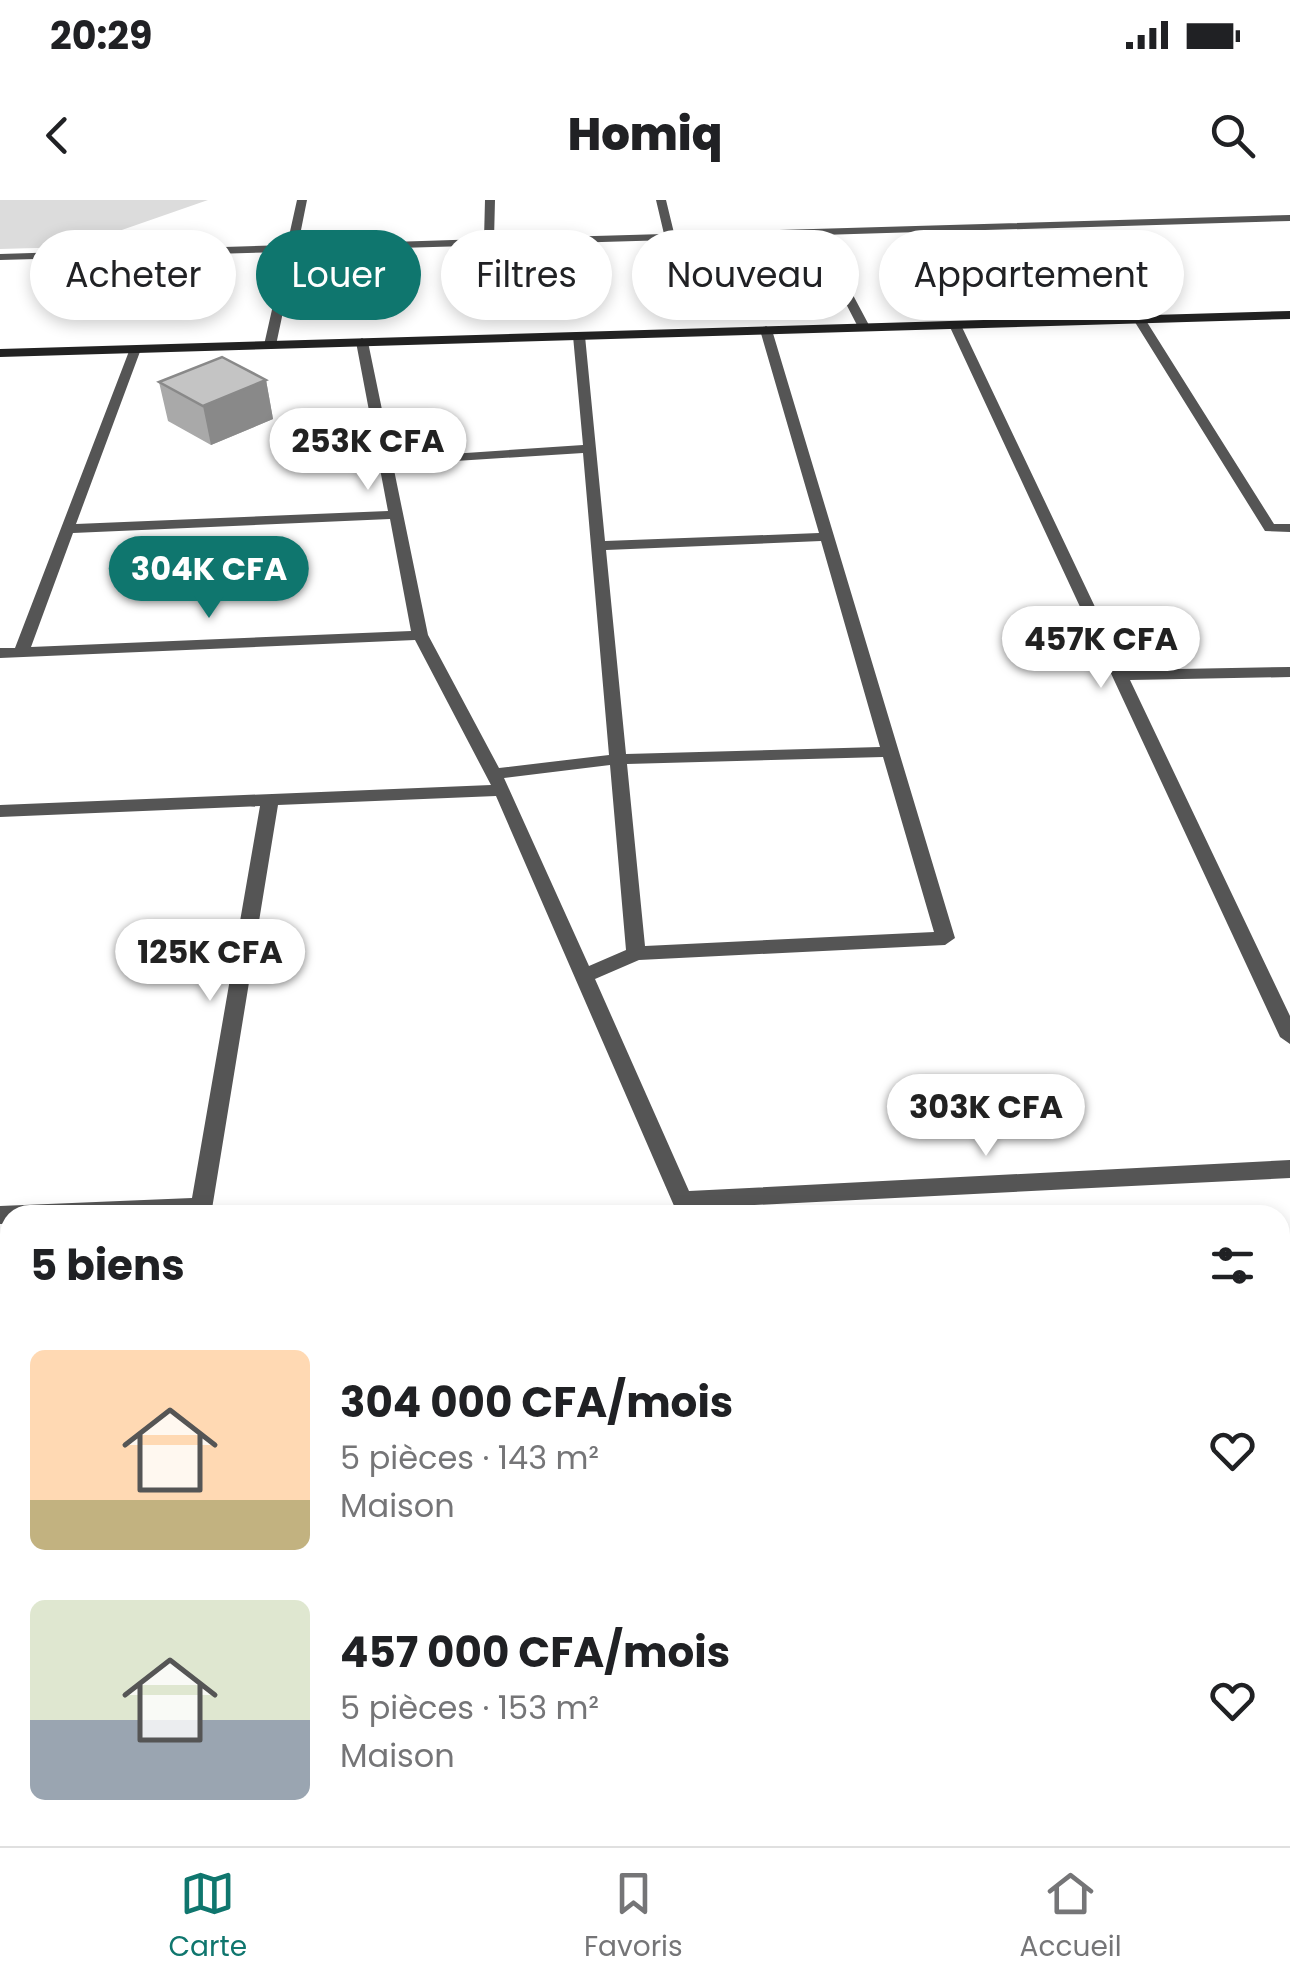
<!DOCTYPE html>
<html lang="fr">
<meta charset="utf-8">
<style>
:root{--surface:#fff;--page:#f6f6f6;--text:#202124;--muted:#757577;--line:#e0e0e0;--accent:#0f766e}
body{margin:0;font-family:Poppins,sans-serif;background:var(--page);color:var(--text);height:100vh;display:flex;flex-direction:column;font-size:38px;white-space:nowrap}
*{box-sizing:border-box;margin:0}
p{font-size:32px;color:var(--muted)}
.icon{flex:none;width:55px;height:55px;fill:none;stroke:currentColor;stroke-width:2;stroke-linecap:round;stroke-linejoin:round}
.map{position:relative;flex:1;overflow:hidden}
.sheet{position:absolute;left:0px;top:1005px;width:1290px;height:642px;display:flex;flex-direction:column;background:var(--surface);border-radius:30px 30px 0 0;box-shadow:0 5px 15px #0003}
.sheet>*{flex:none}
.hud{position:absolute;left:30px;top:30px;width:1230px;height:90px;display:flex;gap:20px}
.price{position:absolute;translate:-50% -85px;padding:0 22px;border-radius:35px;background:#fff;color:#222;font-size:32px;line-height:65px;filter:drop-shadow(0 2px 5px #0008)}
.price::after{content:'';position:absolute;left:50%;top:60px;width:30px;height:22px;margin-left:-15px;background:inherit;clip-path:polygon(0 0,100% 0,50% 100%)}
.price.active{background:var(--accent);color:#fff}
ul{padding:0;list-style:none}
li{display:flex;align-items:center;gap:30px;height:250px;padding:0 30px}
li span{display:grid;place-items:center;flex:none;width:280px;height:200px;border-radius:15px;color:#555}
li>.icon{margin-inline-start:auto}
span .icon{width:120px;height:120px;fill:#fffc;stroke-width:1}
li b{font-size:42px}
h2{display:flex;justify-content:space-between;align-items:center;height:120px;padding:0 30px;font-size:42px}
.pill{padding:0 35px;border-radius:45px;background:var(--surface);box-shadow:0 5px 15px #0003;font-size:35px;line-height:90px}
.pill.active{background:var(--accent);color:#fff}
.status{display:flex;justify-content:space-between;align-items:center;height:70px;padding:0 50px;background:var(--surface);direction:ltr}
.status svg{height:28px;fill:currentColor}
header{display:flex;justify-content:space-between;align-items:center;height:130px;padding:0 30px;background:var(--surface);font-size:45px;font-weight:800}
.tab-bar{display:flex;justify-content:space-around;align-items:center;height:140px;border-top:2px solid var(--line);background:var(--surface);font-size:28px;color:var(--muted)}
.tab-bar a{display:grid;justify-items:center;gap:5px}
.tab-bar .active{color:var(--accent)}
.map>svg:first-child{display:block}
</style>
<div class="status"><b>20:29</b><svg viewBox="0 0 49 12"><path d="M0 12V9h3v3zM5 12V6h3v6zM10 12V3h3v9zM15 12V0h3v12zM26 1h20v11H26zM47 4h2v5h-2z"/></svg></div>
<header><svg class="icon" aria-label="back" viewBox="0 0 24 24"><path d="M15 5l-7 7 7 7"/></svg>Homiq<svg class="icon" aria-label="search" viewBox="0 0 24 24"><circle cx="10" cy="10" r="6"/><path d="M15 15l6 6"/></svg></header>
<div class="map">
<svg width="1290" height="1646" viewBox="0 0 1290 1646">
<rect width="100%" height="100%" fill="#fff"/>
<!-- green -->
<path fill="#dcdcdc" d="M0 0H208L73 47 0 49Z"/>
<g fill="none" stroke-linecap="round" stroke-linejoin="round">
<!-- street -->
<path fill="#555" fill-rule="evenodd" d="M297 0H307L298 45 484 39 485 0H495L494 39 664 34 656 0H666L674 33 1290 15V21L821 35 870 127 864 131 858 127 811 36 296 51 276 145 270 149 264 145 285 52 0 60V54L287 45Z
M1135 117 1145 119 1274 324H1290V332L1265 331 1133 119Z
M955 121 961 125 1125 470 1290 467V477L1130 480 1290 816V844L1280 837 949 125Z
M766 126 772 130 955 738 945 745 639 760 595 779 689 991 1290 960V978L697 1008 700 1015H678L496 596 278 605 211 1015H10V1024H0V1006L192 998 260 606 0 617V605L491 585 415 440 0 458V448H15L131 146 141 149 76 324 388 311 356 142 362 138 368 142 392 258 583 245 573 136 579 132 585 136 605 341 819 333 760 130ZM583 253 609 555 499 568 428 435 393 265ZM390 319 411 431 31 447 73 333ZM821 341 880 547 626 554 606 350ZM883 557 934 732 645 746 627 564ZM610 565 626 750 589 766 504 578Z
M1290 1348V1374L1280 1375V1349Z
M10 1435V1463L0 1464V1436Z
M783 1638H813L815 1646H785Z"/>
<!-- secondary -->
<path fill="#222" fill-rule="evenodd" d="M1290 111V119L0 157V149Z"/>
</g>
<!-- wall -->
<path fill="#a9a9a9" d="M266 180 273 219 211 245 168 221 159 182Z
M1290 1047V1139H1280V1048Z"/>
<!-- shaded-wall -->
<path fill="#898989" d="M266 180 273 219 211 245 203 206Z"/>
<!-- building -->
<path fill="#c4c4c4" stroke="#898989" stroke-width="2.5" d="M222 157 266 180 203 206 159 182Z
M1290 1047V1127L1280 1128V1048Z"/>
</svg>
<b class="price" style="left:368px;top:293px">253K CFA</b>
<b class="price active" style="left:209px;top:421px">304K CFA</b>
<b class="price" style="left:1101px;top:491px">457K CFA</b>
<b class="price" style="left:210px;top:804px">125K CFA</b>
<b class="price" style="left:986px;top:959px">303K CFA</b>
<div class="hud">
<a class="pill">Acheter</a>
<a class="pill active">Louer</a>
<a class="pill">Filtres</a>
<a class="pill">Nouveau</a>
<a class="pill">Appartement</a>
</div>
<section class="sheet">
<h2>5 biens<svg class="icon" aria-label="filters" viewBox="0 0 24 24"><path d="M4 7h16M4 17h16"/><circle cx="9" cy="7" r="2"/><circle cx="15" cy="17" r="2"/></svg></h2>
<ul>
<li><span style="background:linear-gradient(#ffd9b3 75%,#c2b280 0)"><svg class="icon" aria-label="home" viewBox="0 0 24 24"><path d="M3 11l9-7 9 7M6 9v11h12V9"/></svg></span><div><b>304 000 CFA/mois</b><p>5 pièces · 143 m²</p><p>Maison</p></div><svg class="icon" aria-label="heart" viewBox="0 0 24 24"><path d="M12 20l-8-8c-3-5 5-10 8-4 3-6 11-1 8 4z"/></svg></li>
<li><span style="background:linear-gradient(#dfe7d0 60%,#9aa5b1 0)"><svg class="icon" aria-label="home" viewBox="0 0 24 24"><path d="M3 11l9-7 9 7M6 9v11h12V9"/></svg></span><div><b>457 000 CFA/mois</b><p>5 pièces · 153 m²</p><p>Maison</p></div><svg class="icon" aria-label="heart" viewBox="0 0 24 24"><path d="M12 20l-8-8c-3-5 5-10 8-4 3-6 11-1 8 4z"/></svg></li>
</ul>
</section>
</div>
<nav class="tab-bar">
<a class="active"><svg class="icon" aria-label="map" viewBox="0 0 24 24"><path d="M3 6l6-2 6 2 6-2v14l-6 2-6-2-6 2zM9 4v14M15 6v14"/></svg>Carte</a>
<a><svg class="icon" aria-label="saved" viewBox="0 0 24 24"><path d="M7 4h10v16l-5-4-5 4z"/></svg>Favoris</a>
<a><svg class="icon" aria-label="home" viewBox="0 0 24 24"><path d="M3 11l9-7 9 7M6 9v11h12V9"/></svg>Accueil</a>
</nav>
